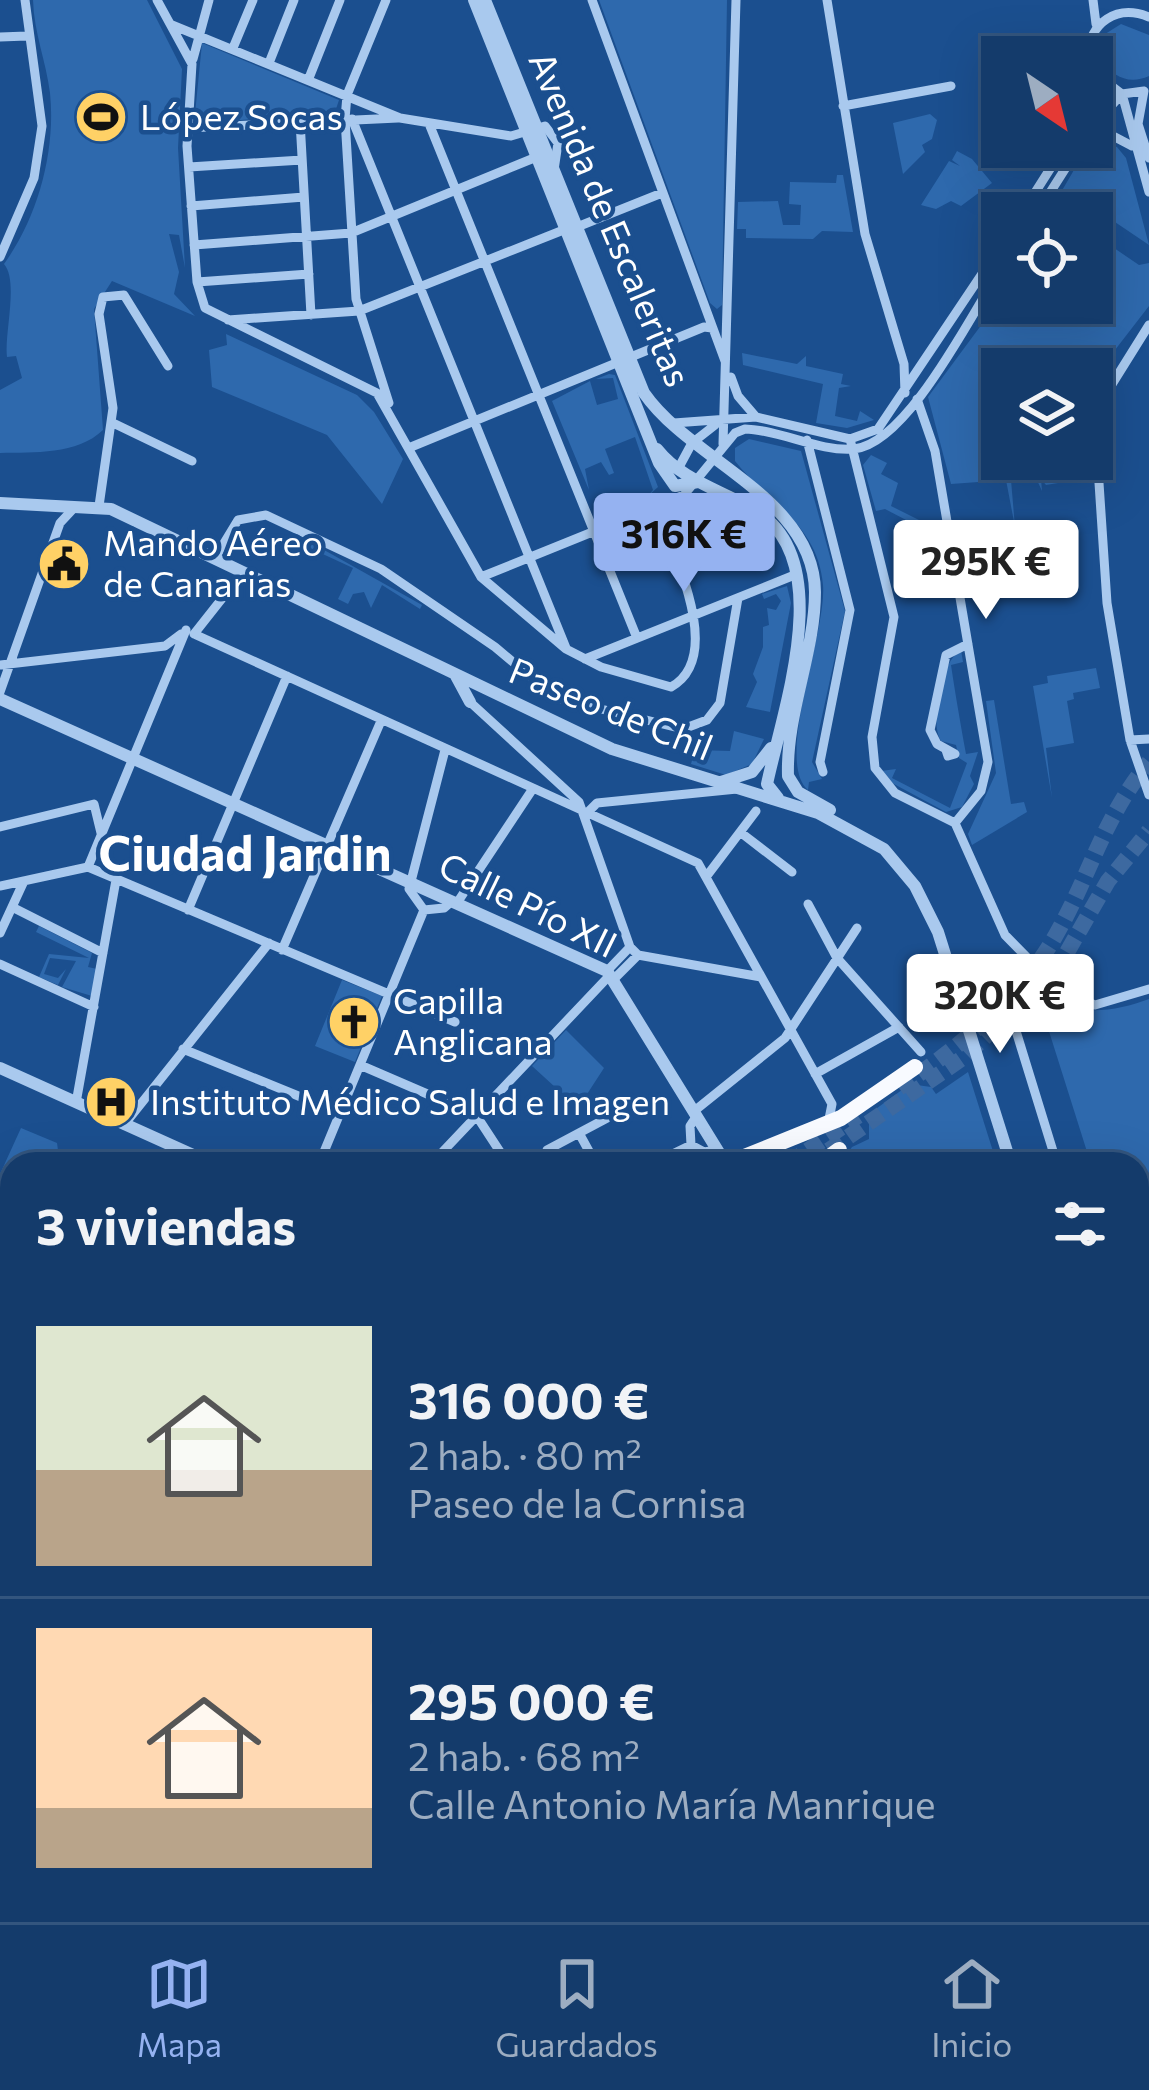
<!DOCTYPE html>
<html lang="es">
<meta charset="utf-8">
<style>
:root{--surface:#143b6b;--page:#1d4271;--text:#f1f3f6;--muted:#9dadc1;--line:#33557e;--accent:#95b2f1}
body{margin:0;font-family:Commissioner,sans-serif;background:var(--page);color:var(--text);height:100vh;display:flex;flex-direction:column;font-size:45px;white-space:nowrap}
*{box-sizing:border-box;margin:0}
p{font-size:39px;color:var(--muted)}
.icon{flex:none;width:66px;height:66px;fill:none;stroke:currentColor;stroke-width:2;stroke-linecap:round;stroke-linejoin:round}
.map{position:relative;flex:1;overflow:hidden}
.details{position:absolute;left:0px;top:1152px;width:1149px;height:771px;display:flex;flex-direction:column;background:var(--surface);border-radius:36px 36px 0 0;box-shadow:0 12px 48px #0002,0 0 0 3px var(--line)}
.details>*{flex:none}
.needle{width:78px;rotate:145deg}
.buttons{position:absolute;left:981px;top:36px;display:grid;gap:24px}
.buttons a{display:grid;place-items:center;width:132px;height:132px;border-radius:0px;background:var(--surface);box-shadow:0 12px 48px #0002,0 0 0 3px var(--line);font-size:60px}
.price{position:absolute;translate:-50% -102px;padding:0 27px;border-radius:12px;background:#fff;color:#222;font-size:39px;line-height:78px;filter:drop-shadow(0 3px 6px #0008)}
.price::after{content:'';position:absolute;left:50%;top:72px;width:36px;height:27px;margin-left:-18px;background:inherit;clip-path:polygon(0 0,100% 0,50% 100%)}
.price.selected{background:var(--accent);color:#111}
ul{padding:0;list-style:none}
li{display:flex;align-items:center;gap:36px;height:300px;padding:0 36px}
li+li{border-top:3px solid var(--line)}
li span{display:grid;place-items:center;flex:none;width:336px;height:240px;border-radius:0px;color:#555}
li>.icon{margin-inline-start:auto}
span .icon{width:144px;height:144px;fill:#fffc;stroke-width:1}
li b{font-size:51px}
h2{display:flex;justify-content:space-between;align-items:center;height:144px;padding:0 36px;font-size:51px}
.dock{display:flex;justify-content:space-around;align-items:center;height:168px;border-top:3px solid var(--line);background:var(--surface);font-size:33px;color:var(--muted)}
.dock a{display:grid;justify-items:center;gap:6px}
.dock .selected{color:var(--accent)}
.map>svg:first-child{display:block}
</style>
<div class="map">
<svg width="1149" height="1922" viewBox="0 0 1149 1922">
<rect width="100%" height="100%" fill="#1b4f8f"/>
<!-- green -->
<path fill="#2e69ad" d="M33 0H147L182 69 178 148 185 268 179 235 169 234 179 272 174 294 195 316 112 281 94 309 103 430C77 455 34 452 0 453V390L22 378 16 356 7 357C4 334 19 281 4 264 38 217 56 151 50 93 46 61 34 33 33 0Z
M599 0H727L722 305 717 309 710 303Z
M1121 24 1149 35V76C1129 85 1113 77 1102 60V36Z
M202 43 339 100 335 112 194 124Z
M930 114 937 120 932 139 922 145 925 152 903 174 893 123Z
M1101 143 1117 147 1126 158 1149 245 1072 193 1067 199 1060 194 1085 151Z
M957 151 972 159 992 183 961 206 951 201 936 209 921 205 949 161 960 166 952 160Z
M837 175H843L853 232 822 231 813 239 746 238V229H737L738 202 778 201 783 225H800L801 205 789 204 790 182 836 183Z
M1092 233 1139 265 1149 263V306L1108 359 1092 392V369H1002V459H1085L1086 472 1078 473 1076 480 1046 485 1041 479 1042 491 1036 478 1011 480 1015 527 1006 480 951 484 928 397 1002 297V303H1092Z
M226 334 357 395 374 412 403 459 382 504 327 435 212 387 209 350 227 345Z
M742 353 797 364 806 356V366L843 374 841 384 851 386 839 388 835 416 857 421 860 411 874 420 847 428 816 423 823 384 743 365Z
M609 374 615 375 658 487 646 498 653 490 635 437 605 449 614 473 609 475 601 462 585 469 589 490 552 401 590 381 597 405 618 399 613 378 596 379Z
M749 439 801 451 845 611 812 762 822 779 809 782 808 790C774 761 827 633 823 585 818 524 768 503 735 461V448Z
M871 455 887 463 881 474 898 483 891 506 919 520 901 551 895 547 908 521 885 509 876 511 863 465Z
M301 537 422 605 420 609 382 585 371 608 364 592 353 594 348 604 338 599 353 568 299 543Z
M787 586 791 603 770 712 746 707 757 682 753 674 763 647V627L769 625 767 608 776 610 781 601 776 594 764 599 762 594Z
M961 650 963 662 951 665C955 692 961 727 966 754L978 752 970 776 974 784 962 807 946 812 892 783 881 771 896 769 892 778 950 808 967 763 959 758 956 745 941 741C929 722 941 661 961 650Z
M1096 668 1100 688 1073 693 1074 699 1067 701 1074 743 1046 748 1052 798 1033 686 1048 683 1047 676Z
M994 700 1011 804 1024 802 1027 812 972 845 968 834 996 773 986 701Z
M734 731 764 739 752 764 726 775 691 764 695 750 730 751Z
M39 926 92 953 88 967 97 969 92 996 62 987 76 961 50 958 44 974 58 978 66 969 58 985 39 977 49 954 89 958 36 932Z
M342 980 382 996 355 1062 315 1046Z
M1042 986C1064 1019 1112 1013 1149 999V1260L1137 1269V1164H1080L1089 1158 1035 987Z
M566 1030 604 1068 578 1108 532 1066Z
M968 1072 997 1164H840L852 1147 869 1139V1114L910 1084 931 1087 936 1094Z
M21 1128 57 1143 59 1157 80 1164H12V1208L0 1203V1174Z"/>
<!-- water -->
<path fill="#3c6290" stroke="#9cc4f0" stroke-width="3" d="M0 1330 12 1335V1902L6 1905 0 1903Z
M23 1911H642L643 1922H0V1916L13 1918Z"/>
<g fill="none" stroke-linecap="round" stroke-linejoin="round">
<!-- trunk-tunnel -->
<path stroke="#3d69a0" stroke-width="16" stroke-dasharray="16 8" stroke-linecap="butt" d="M899 1088C958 1048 1022 997 1057 933 1091 873 1103 818 1149 762
M788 1164 858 1116
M809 1164 964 1057 1058 968 1108 881 1149 831"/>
<!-- minor -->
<path stroke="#a9c9ee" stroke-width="9" d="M157 0 192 64 187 146 197 282 205 308 377 393 481 577 566 649 601 667 671 687C727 656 671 549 655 505
M386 0 347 95 345 119 356 299 389 403
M592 0 725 361
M827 0 865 234 904 364 905 393
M1093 0 1096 24
M172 25 400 118 511 136 545 126 558 143 554 170
M0 37 27 36
M233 48 253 0
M1088 57C1089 22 1117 4 1149 17
M193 59 209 0
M269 63 294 0
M1092 71 1122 94 1144 91
M1092 76V97
M309 78 340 0
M1144 91 1138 124 1149 158
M1122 94 1149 192
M843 106 951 86
M352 119 566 648
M300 121 311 315
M430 126 637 638
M1092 127 1122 94
M187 128 398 118
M1092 138 1113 136 1132 146
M189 167 302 160
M191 206 304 197
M1022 213 1064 147
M1037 213 1079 147
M577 227 662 193
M194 245 351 233 539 156
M0 257 34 178 42 126 25 0
M197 282 309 274
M228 320 359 311 566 229
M1149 325 1104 397 1097 453 1107 603 1130 740 1149 795
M731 377 738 396 756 417
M917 399 935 451 988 762 981 791 955 823
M113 423 192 461
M674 423 756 417 850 439 878 429 1002 244
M850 439 894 617 872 737 875 768 895 793 955 823 1005 935 1060 991 1095 1005 1149 989
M807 440 850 610 820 762 823 772
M723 444 736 0
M411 447 704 327 712 328
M678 469 692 443 715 425
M685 499 727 500
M99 506 113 408 99 314 103 297 124 295 168 366
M215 558 238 520 266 515 381 569 495 647 556 698 683 729 707 720 720 703 738 598
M481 577 684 495 735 433 745 429C781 430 819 452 854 449 908 444 973 311 1002 267
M194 634 698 863 832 1104 829 1119
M194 634 243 572
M585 659 797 574
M0 665 165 646 181 634
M0 692 60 523 74 508
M470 702 579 802 630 947 638 955
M1130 740 1149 739
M445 750 409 889 424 910 444 908 452 901
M946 750 948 756 955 754 937 744 930 730 946 655 968 644
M586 814 597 803 737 789
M0 827 94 804 101 833
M740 832 792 872
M88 867 455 1022
M88 867 186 630
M706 877 756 811
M0 886 88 867
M457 903 532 790
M808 904 837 958 921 1052
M12 907 103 953
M188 910 287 676
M0 933 24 881
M282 950 381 721
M638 955 761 977
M0 964 94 1007
M607 971 630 947
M1041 974 1008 1005 1057 1164
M614 979 638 955
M183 1049 340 1113
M360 1065 476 1115 508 1164
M815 1074 899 1027
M76 1103 116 880
M693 1112 785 1038 857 928
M124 1125 269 943
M579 1133 596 1164
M691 1145 690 1126 696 1117
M547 1150 626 1108
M319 1164 424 910
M431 1164 610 975
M652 1164 691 1145 704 1152 717 1150
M0 1312 12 1318
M1137 1407 1149 1422
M1137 1449 1149 1441
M1137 1514 1149 1505
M1137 1554 1149 1569
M1137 1604 1149 1596
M1137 1698 1149 1690
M1137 1830 1149 1822
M830 1911 834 1922
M916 1911 924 1922
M997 1922 1014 1911"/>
<!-- tertiary -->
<path stroke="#a9c9ee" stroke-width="12" d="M474 0 659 463 675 486 698 482
M485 0 644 393C691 461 814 498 815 592 815 653 786 713 788 776L798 792 830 810
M657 449C683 482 725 491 759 513 836 564 783 709 767 784L778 798
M0 503 111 509 612 749 818 813 884 849 915 886 938 932 1011 1164
M456 676 470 702
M0 699 607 971 726 1164
M721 782 752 772 771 748
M0 1068 213 1164
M1137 1360 1149 1375
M778 1911 782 1922
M840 1911 850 1922"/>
<!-- trunk -->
<path stroke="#f8faff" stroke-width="16" d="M727 1164 841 1118 915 1067
M820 1164 839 1150
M0 1254 12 1259
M0 1277 12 1282
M810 1911 816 1922"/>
</g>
<!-- icons -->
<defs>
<g id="stadium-disc" transform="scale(2.7)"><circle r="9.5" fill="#ffd166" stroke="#1b4f8f"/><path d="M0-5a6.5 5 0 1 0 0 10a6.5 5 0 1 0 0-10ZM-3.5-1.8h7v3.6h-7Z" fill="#111"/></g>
<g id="civic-disc" transform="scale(2.7)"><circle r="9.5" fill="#ffd166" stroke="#1b4f8f"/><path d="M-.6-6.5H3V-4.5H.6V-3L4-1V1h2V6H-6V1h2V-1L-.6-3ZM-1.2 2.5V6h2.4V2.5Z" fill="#111"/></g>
<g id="church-disc" transform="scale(2.7)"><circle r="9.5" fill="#ffd166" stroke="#1b4f8f"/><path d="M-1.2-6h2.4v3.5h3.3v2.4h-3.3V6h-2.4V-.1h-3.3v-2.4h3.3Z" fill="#111"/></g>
<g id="hospital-disc" transform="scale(2.7)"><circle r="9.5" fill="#ffd166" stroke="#1b4f8f"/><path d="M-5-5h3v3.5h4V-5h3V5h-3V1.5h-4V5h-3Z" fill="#111"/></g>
</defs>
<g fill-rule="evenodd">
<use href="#stadium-disc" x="101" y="117"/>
<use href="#civic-disc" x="64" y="564"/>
<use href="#church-disc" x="354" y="1022"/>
<use href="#hospital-disc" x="111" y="1102"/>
</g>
<g text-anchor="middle" stroke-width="9" stroke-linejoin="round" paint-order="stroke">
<!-- poi labels -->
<g font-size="36" fill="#fff" stroke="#1b4f8f" text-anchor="start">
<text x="140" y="130">López Socas</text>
<text x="103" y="556">Mando Aéreo<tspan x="103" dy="41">de Canarias</tspan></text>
<text x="393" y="1014">Capilla<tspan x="393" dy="41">Anglicana</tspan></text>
<text x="150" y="1115">Instituto Médico Salud e Imagen</text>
</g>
<!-- street labels -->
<g font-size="36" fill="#fff" stroke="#1b4f8f">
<text transform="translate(610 219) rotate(67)" y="13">Avenida de Escaleritas</text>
<text transform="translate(611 709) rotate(22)" y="13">Paseo de Chil</text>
<text transform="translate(528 905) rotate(26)" y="13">Calle Pío XII</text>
</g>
<!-- district labels -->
<g font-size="48" font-weight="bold" fill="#fff" stroke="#1b4f8f">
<text x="245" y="871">Ciudad Jardin</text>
</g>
</g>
</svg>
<div class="buttons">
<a><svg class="needle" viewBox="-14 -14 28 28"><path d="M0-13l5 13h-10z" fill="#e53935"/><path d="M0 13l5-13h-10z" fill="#9dadc1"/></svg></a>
<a><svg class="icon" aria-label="locate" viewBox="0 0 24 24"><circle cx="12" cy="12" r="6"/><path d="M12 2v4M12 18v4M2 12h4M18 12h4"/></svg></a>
<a><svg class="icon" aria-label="layers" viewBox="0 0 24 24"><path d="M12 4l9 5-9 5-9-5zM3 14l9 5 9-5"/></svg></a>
</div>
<b class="price selected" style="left:684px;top:595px">316K €</b>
<b class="price" style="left:986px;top:622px">295K €</b>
<b class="price" style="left:1000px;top:1056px">320K €</b>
<section class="details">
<h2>3 viviendas<svg class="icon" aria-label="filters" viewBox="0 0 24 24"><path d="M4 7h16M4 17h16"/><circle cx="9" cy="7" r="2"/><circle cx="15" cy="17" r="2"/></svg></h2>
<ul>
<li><span style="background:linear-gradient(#dfe7d0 60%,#b9a48a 0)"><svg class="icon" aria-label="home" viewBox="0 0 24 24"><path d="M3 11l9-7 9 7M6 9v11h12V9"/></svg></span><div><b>316 000 €</b><p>2 hab. · 80 m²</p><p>Paseo de la Cornisa</p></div></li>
<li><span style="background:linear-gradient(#ffd9b3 75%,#b9a48a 0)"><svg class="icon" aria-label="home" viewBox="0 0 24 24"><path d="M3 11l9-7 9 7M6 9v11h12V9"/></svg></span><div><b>295 000 €</b><p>2 hab. · 68 m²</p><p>Calle Antonio María Manrique</p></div></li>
</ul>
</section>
</div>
<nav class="dock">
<a class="selected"><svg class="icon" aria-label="map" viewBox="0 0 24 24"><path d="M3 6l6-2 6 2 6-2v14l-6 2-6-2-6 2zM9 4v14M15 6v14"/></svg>Mapa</a>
<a><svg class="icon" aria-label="saved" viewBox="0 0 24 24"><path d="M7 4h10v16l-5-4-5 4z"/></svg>Guardados</a>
<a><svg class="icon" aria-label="home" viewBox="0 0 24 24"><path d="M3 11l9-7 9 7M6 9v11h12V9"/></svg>Inicio</a>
</nav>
